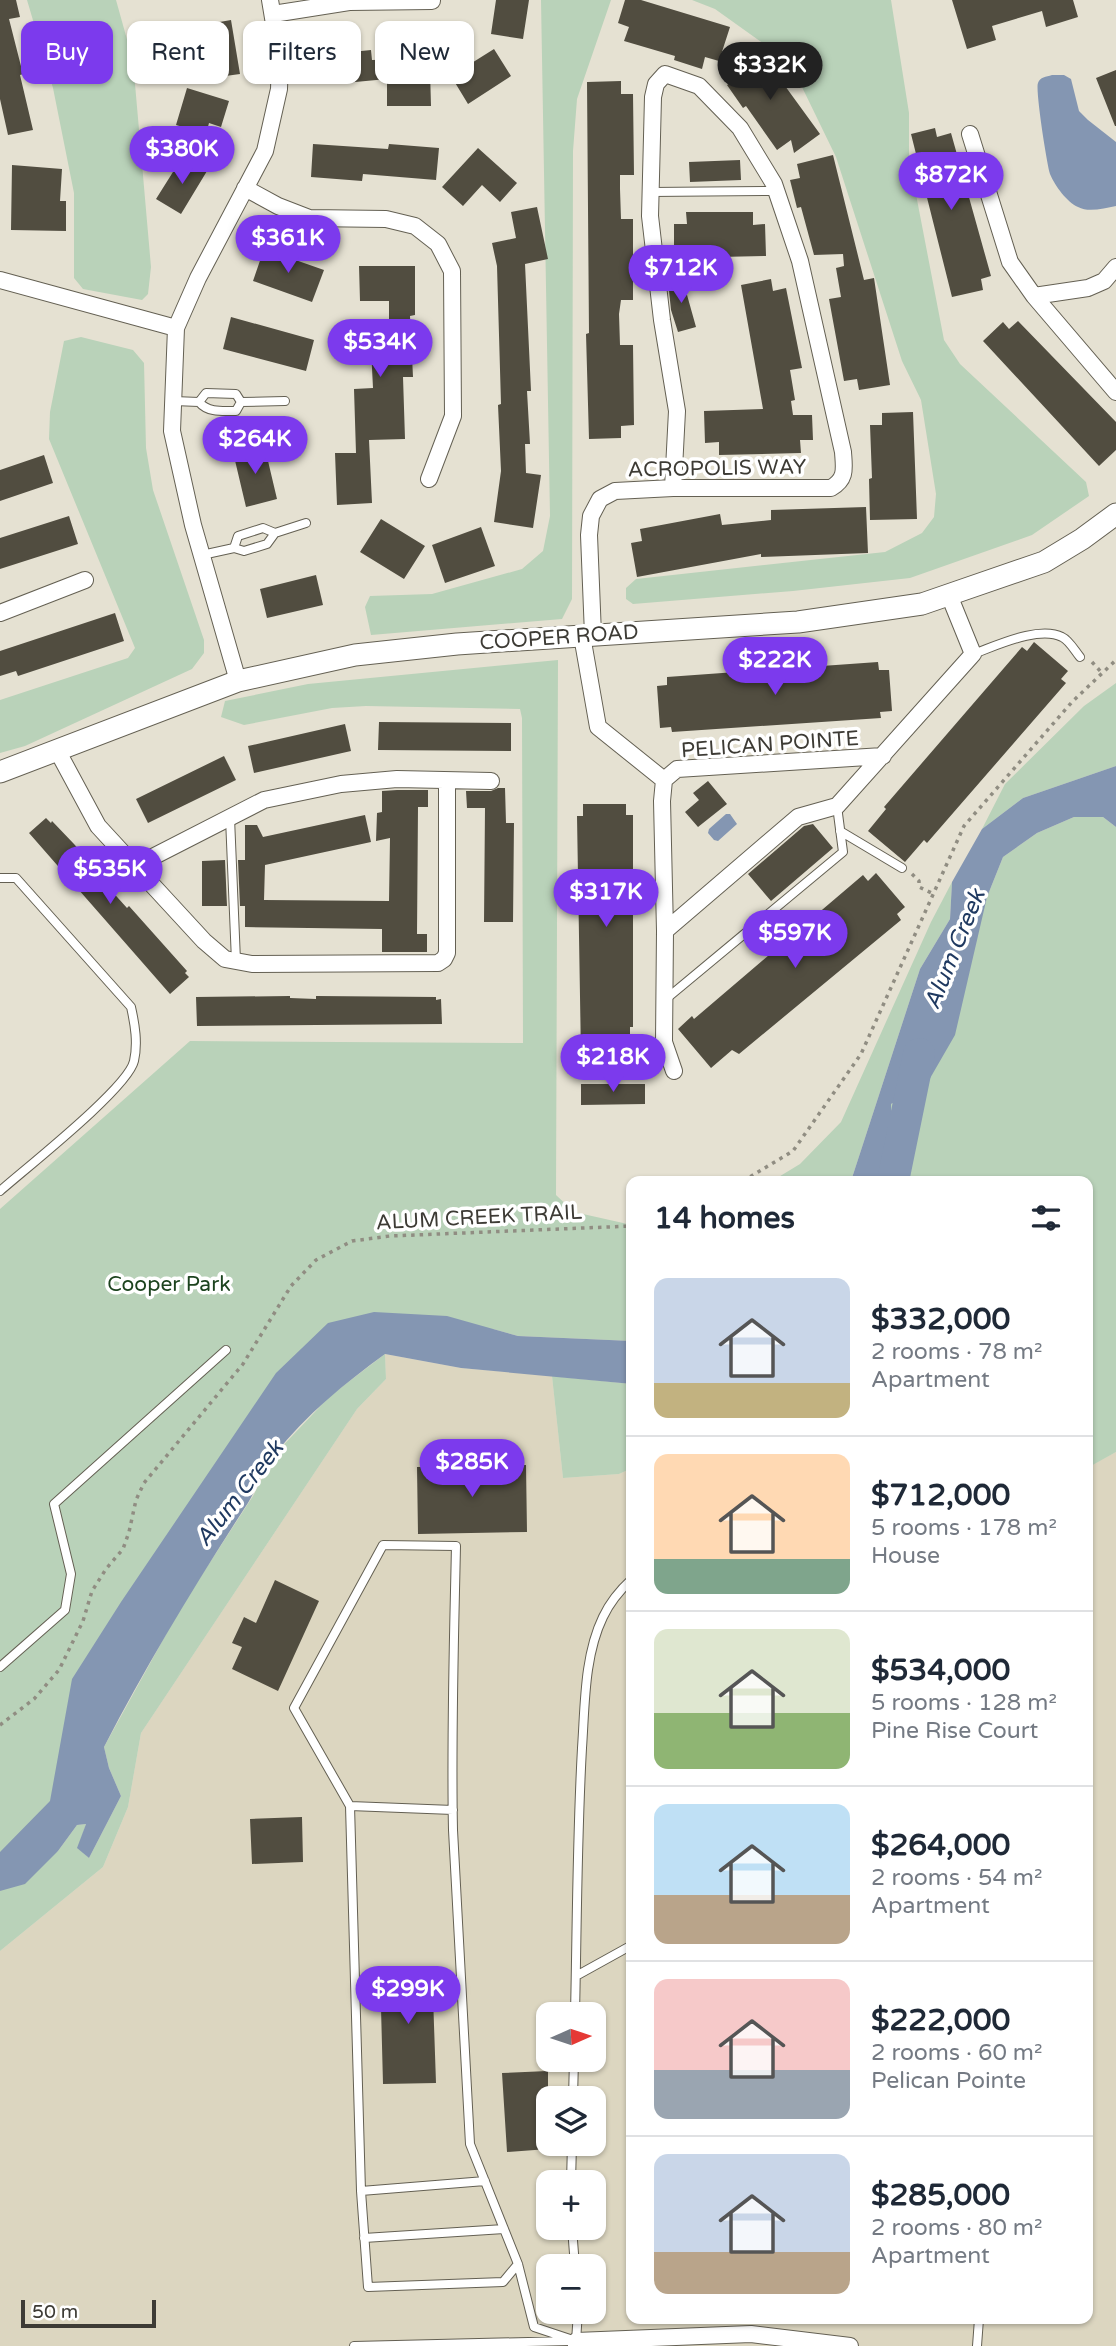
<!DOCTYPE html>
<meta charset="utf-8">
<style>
:root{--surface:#fff;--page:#f2f2f3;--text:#1f2937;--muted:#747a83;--line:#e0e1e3;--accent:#7c3aed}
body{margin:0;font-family:"Varela Round",sans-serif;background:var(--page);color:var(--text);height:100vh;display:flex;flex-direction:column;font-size:26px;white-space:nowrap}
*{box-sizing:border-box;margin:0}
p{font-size:23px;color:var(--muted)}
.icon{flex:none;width:38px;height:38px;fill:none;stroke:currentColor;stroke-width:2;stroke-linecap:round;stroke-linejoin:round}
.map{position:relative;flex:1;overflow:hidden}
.details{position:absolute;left:626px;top:1176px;width:467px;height:1148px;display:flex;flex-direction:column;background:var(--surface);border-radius:14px;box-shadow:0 2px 5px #0004}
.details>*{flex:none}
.guide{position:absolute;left:21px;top:21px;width:500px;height:63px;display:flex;gap:14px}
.needle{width:46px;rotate:87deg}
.fabs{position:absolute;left:536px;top:2002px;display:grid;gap:14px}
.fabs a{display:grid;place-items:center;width:70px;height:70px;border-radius:14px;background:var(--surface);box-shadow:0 2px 5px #0004;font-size:35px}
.scale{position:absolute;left:21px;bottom:18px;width:135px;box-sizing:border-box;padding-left:7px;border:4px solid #3d3b35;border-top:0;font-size:19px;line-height:24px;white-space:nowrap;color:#3d3b35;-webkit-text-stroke:5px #fff;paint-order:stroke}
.price{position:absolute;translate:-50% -60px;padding:0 16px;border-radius:24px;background:var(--accent);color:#fff;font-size:23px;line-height:46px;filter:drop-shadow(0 2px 4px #0008)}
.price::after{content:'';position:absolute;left:50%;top:42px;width:21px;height:16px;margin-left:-10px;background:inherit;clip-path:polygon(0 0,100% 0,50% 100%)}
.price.on{background:#222;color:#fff}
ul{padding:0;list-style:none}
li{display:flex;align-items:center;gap:21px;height:175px;padding:0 28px}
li+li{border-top:2px solid var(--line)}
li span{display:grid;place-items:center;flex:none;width:196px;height:140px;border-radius:14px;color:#555}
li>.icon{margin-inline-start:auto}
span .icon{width:84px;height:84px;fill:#fffc;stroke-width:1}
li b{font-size:30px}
h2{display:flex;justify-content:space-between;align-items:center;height:84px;padding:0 28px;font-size:30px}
.chip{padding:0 24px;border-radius:14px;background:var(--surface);box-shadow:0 2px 5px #0004;font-size:24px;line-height:63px}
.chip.on{background:var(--accent);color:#fff}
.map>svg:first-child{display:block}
</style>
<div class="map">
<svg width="1116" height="2346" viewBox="0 0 1116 2346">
<rect width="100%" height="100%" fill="#e5e1d2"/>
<!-- built -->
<path fill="#dcd6c0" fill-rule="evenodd" d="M385 1354 461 1368 552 1376 563 1478 619 1474 632 1468V2319H1088V1467L1116 1452V2346H0V1951L103 1867 128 1807 141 1733 357 1409 386 1379ZM548 2014H593V2060H548ZM548 2098H593V2144H548ZM548 2182H593V2228H548ZM548 2266H593V2312H548Z"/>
<!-- green -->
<path fill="#b9d2b9" d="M27 0H116L133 61 151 267 148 294 142 300 83 289 74 278V193L53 88Z
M541 0H611L577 99 573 151 572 599 562 619 371 635 365 607 370 596 432 594 522 569 543 551 550 516Z
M692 0H891L909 113V158L944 340 960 364 1086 482 1089 496 1032 535 910 578 793 591 633 604 626 599V588L636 579 885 552 922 533 934 517 936 494 921 400 902 361 836 157 801 85 771 49 715 9Z
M81 337 133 350 144 363 146 448 153 490 204 640V653L192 669 25 746 0 753V700L128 658 135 648 49 439 50 412 64 341Z
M558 660 556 1195 574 1212 632 1225V1341L518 1336 493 1329 335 1340 104 1739 0 1872V1209L190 1041 523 1043 522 718 520 709 366 706 332 708 244 725 221 717 225 701 308 684Z
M1116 683V766L1023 798 982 829 1005 784 1084 706Z
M1074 817H1103L1116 827V1452L1089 1467 1088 1181H891V1104L926 1087 987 897 1003 857 1037 833Z
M952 882 950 919 920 969 851 1181H772L800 1164 841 1122 931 922Z
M385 1354 386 1379 357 1409 141 1733 128 1807 103 1867 0 1951V1891L58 1851 77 1825 86 1824 78 1848 89 1858 121 1796 109 1768 104 1747 181 1607 253 1496 274 1455 330 1396Z
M552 1376 632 1384V1468L619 1474 563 1478Z"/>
<!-- water -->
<path fill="#8496b2" d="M1052 75H1064L1071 79 1079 111 1088 120 1116 142V206C1104 208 1089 213 1078 207 1067 202 1055 186 1050 174 1047 165 1035 89 1038 83 1040 77 1046 77 1052 75Z
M1116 766V827L1103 817H1074L1037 833 1003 857 987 897 955 1035 925 1087 891 1104V1181H851L920 969 950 919 952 882 982 829 1023 798Z
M726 814H730L737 824 718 841 714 840 708 833 709 829Z
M374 1312 447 1316 518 1336 632 1341V1384L461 1368 385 1354C345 1383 306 1415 275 1454 262 1470 256 1492 244 1509 193 1588 147 1664 104 1747L109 1768 121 1796 89 1858 77 1848 86 1824 77 1825 58 1851 25 1884 0 1891V1852L50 1801 72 1679 121 1602 276 1373 328 1323Z"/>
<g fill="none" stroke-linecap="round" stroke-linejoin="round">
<!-- river -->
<path stroke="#8496b2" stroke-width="32" d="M893 1181 919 1054"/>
</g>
<!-- building -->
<path fill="#514d40" d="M0 0H16L20 17 9 19 23 74 20 75 33 130 8 135 0 99Z
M496 0H529L523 39 491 34Z
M625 0H641L730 27 719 61 705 57 702 69 674 60 675 56 624 41 629 27 618 23Z
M952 0H1073L1078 17 1046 27 1042 11 992 26 996 40 967 49Z
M231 20 240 74 211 78 208 56 191 59 189 44 211 40 208 24Z
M756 46 820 134 794 153 791 140 777 150 746 106 743 108 727 85 736 79 727 66Z
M494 49 511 76 468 104 451 76Z
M371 50 372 60 411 59 412 71 430 70 431 106H387V79L334 84 332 54Z
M1116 70V126H1115L1096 78Z
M621 81V94H633L634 175H620V189L621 219H633V300H621L619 314 620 345H633L634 425 621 426V438L589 439 586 334 589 333 587 82Z
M187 88 229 101 221 127 209 123 206 134 176 125Z
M935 128 937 137 951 133 991 276 981 279 983 290 952 297 911 134Z
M313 144 388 149 389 144 439 148 436 180 363 174 362 181 311 177Z
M478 148 517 183 500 202 482 185 463 206 442 187Z
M833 155 864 280 874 278 890 385 859 390 857 379 844 381 829 299 841 297 836 268 844 266 843 254 814 255 801 207 797 208 790 180 800 178 797 164Z
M190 160 207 171 181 214 156 199 178 164 185 168Z
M740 160 741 180 690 182 689 162Z
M12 165 62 169 60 201H66V231L11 230Z
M537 207 548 259 525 264 531 391H527L530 444H525L526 473 541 475 533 528 494 522 501 471 498 405 501 404 497 266 492 243 516 238 511 212Z
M686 212H753V225L765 224 766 256 674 258V224H687Z
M264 249 324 270 312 302 253 281Z
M359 266H415V315L410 316 413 377H403L405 439 369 440 372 503 337 505 335 453H356L354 389 373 388 370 328 389 327V301H360Z
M682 277 696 327 678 332 671 310 668 281Z
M771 279 773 291 786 288 802 368 790 370 795 400 791 401 793 415H812L813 440H800L801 453 719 455V442L705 443 704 411 763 409 741 285Z
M231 317 314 340 306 371 223 349Z
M1018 321 1116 422V450L1099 466 983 341 1003 322 1009 329Z
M913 412 917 519 870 520 869 479 872 478 870 425H882V413Z
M264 444 277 499 246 507 233 452Z
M44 455 53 483 0 501V470Z
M866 507 868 553 761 557V554L637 577 631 543 642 541 640 529 720 514 722 525 771 520V510Z
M69 516 78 544 0 569V538Z
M381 519 425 546 404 579 360 552Z
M481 527 495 566 445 583 432 545Z
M316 575 323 605 267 618 260 589Z
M115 613 124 641 18 676 16 671 0 676V651Z
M1034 642 1068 671 1061 679 1066 683 927 843 924 840 905 862 868 831 886 809 884 807 1022 647 1027 651Z
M878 662 879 670H889L892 711 880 712 881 718 672 732 671 727 660 728 657 686 667 685V677Z
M379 722 511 723V751L378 750Z
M345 724 351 751 254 773 248 746Z
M224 756 236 780 148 823 136 799Z
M708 781 727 804 698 827 685 812 699 800 693 793Z
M498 788H505L506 823H514L513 922H484L485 808H467L466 791H491Z
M397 790H428V807H418L417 934H427V952H382V929L245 927V906H240L238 860H245V825H257L263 837 365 815 371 842 265 865 264 900 389 901 390 838 376 841 377 813 382 812V791Z
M583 804H626V815H633V1027H630V1056H581L577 816H583Z
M46 818 51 823 52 821 74 844 111 886 109 888 127 908 129 906 187 971 185 973 189 977 170 994 29 833Z
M813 824 833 848 771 901 748 874 804 826Z
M225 860 227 906H202V861Z
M876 873 905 907 897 914 901 920 739 1054 732 1050 711 1068 678 1029 692 1016 694 1019 863 875 868 881Z
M290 996V998L316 999V996L436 997V1000L441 999 442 1024 197 1026 196 997Z
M581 1084H645V1104L581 1105Z
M526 1465 527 1532 418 1534 417 1467Z
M275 1580 319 1601 278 1691 232 1669 242 1647 232 1643 244 1617 256 1623Z
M302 1817 303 1862 252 1864 250 1819Z
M432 1967 436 2083 383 2084 380 1969Z
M548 2071V2149L507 2152 502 2073Z"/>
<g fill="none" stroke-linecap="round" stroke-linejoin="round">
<!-- service casing -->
<g stroke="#646053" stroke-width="10">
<path id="service" d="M650 192 776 191
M174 401 199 402C208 413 223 411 236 411L241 402 236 394 206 393 199 402
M241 402 285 401
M275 533 263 528 238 536 234 548 244 551 267 544 275 533 306 523
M202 555 234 548
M973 654C996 646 1039 625 1062 637 1069 640 1075 651 1080 657
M230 818 236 961
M840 831 902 868
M0 878H16L131 1007C135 1025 138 1043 134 1061 128 1088 26 1168 0 1191
M666 999 843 852 837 806
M0 1667 65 1610 71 1574 54 1504 226 1350
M350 1806 361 2191 485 2181
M453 1810 350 1806 294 1708 383 1545 456 1546C454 1640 451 1735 453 1830L470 2144 518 2264 534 2327 576 2341
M576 1976 632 1945
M575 2014C577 1925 577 1837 582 1748 585 1706 584 1656 603 1617 610 1602 620 1590 632 1579
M573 2098 574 2060
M571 2182 572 2144
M361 2191 368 2287 503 2282 518 2264
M572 2228 575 2266
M364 2238 504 2229
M576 2341 578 2312
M354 2346 569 2341
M977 2346 979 2319"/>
</g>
<!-- minor casing -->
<g stroke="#646053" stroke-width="18">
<path id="minor" d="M273 14 349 2 432 1
M970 134 1010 262 1034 296 1116 392
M245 188 278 206 309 218 386 219 415 226 438 244 452 271 453 416 429 479
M0 280 176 328
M1034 296 1088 288 1104 281 1116 267
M0 613 85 580
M593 635 589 535 591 516 600 499 615 491 673 488H831C847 479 844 468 843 452L800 261 774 184 740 128 699 86 665 74 656 84 653 97 650 216 662 320 677 411 673 488
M582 636 598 727 664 780
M238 681 193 525 172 431 176 328 198 278 265 151 279 89 280 60 270 0
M57 750 98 826 204 941 225 959 252 964 438 963 444 959 447 953V782
M664 780 662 801 665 931 664 1042 674 1071
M664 780 677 769 883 756
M135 866 264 800 341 784 397 779 491 781
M665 931 798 817 837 806 973 654 949 595
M576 2346V2341L751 2334 850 2346"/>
</g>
<!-- tertiary casing -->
<g stroke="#646053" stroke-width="23">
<path id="tertiary" d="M0 772 238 681 355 655 457 644 798 622 922 604 1044 562 1082 539 1116 514"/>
</g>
<!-- path -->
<path stroke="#908d82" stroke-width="3.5" stroke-dasharray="3.5 5" stroke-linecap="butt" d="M1092 662 1102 673
M912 874 919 881V887L934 894
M743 1181 793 1151 861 1054 964 826 1072 702 1116 660
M0 1725 34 1699 59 1670 83 1621 92 1591 106 1569 123 1549 129 1532 136 1500 144 1483 243 1364 291 1286 316 1260 352 1241 390 1236 632 1226"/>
<!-- service -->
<use href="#service" stroke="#fff" stroke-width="8"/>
<!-- minor -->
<use href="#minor" stroke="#fff" stroke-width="16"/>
<!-- tertiary -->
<use href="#tertiary" stroke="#fff" stroke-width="21"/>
</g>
<g text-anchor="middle" stroke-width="7" stroke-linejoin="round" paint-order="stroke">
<!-- street labels -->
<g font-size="21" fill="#3d3b35" stroke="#fff">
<text transform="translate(717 468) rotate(-1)" y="7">ACROPOLIS WAY</text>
<text transform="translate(559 637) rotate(-4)" y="7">COOPER ROAD</text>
<text transform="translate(770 744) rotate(-4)" y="7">PELICAN POINTE</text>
<text transform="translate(479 1217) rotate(-3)" y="7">ALUM CREEK TRAIL</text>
</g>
<!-- park labels -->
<g font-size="21" fill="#1c431e" stroke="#fff">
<text x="169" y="1291">Cooper Park</text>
</g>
<!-- water labels -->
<g font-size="23" font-style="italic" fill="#1f3960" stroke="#fff">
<text transform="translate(954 949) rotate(-68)" y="8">Alum Creek</text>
<text transform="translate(239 1493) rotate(-52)" y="8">Alum Creek</text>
</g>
</g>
</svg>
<div class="fabs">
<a><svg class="needle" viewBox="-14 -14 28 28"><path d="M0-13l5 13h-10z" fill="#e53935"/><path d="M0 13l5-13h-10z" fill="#747a83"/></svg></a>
<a><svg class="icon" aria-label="layers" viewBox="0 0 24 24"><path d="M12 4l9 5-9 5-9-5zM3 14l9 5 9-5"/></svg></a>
<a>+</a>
<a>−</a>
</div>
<div class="scale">50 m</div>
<b class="price on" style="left:770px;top:102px">$332K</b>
<b class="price" style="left:182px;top:186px">$380K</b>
<b class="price" style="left:951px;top:212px">$872K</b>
<b class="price" style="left:288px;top:275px">$361K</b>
<b class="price" style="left:681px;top:305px">$712K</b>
<b class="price" style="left:380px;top:379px">$534K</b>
<b class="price" style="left:255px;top:476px">$264K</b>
<b class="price" style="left:775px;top:697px">$222K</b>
<b class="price" style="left:110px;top:906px">$535K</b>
<b class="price" style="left:606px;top:929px">$317K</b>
<b class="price" style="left:795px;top:970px">$597K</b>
<b class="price" style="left:613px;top:1094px">$218K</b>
<b class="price" style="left:472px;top:1499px">$285K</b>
<b class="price" style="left:408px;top:2026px">$299K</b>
<div class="guide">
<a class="chip on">Buy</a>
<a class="chip">Rent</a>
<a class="chip">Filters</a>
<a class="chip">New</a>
</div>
<section class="details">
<h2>14 homes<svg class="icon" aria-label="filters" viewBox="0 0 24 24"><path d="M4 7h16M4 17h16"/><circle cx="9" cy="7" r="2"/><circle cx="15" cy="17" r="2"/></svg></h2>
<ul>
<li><span style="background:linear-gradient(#c9d6e8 75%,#c2b280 0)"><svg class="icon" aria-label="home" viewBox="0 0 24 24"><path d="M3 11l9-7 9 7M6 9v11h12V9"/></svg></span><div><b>$332,000</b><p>2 rooms · 78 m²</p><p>Apartment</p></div></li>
<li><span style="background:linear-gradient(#ffd9b3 75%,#7fa58c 0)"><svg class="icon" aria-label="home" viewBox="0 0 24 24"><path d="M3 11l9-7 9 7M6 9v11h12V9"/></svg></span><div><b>$712,000</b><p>5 rooms · 178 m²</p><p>House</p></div></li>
<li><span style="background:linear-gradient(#dfe7d0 60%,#8fb573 0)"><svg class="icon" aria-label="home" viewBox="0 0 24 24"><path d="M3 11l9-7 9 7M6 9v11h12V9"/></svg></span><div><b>$534,000</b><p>5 rooms · 128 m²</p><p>Pine Rise Court</p></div></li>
<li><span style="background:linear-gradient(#bfe0f5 65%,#b9a48a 0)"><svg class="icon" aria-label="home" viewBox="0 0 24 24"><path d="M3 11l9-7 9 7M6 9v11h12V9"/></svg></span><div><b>$264,000</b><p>2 rooms · 54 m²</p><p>Apartment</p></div></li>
<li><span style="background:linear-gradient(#f6c9c9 65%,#9aa5b1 0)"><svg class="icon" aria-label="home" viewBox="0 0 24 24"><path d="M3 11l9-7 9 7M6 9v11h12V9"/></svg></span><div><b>$222,000</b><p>2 rooms · 60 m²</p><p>Pelican Pointe</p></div></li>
<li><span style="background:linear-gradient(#c9d6e8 70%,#b9a48a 0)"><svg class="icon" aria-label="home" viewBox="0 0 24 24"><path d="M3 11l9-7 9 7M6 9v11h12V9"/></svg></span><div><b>$285,000</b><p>2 rooms · 80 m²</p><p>Apartment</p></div></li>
</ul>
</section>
</div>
